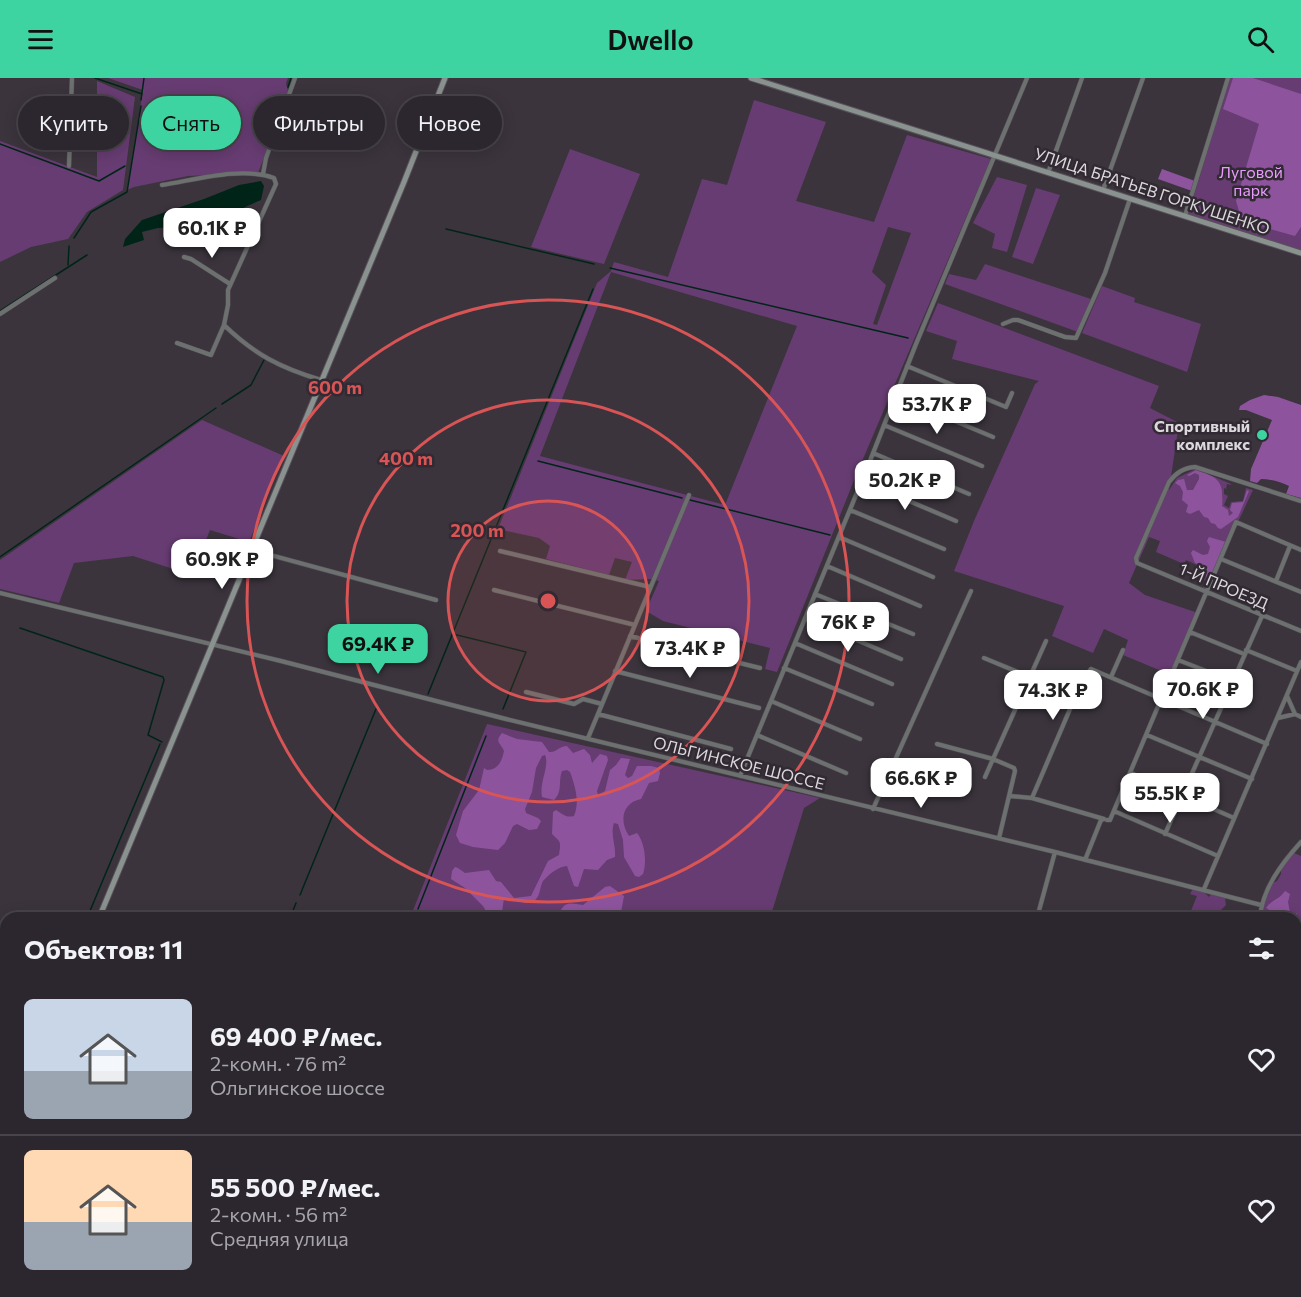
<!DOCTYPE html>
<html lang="ru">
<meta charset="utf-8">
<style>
:root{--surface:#2c272e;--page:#342f36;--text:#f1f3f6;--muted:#a6a5aa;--line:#48444a;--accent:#3ed4a2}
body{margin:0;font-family:Commissioner,sans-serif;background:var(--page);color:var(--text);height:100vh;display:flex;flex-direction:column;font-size:22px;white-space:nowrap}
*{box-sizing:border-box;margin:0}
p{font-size:20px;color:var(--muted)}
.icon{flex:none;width:33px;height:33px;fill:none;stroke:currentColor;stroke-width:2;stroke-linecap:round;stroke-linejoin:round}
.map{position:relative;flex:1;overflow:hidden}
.panel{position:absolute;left:0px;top:834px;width:1302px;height:386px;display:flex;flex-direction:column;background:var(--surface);border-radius:18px 18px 0 0;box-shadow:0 3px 15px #0003,0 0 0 2px var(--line)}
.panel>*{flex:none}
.hud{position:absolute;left:18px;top:18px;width:600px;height:54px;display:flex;gap:12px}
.price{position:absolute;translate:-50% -51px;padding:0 14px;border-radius:12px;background:#fff;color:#222;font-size:20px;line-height:39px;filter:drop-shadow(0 2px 3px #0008)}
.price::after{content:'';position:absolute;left:50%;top:36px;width:18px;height:14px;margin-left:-9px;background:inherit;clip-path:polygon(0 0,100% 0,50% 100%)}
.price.current{background:var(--accent);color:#111}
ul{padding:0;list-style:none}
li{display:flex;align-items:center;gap:18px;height:150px;padding:0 24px}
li+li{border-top:2px solid var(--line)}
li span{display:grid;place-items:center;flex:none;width:168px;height:120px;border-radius:9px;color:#555}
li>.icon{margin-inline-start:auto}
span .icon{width:72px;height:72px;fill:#fffc;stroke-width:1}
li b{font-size:26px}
h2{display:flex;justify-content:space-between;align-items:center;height:72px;padding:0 24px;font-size:26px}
.tag{padding:0 21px;border-radius:27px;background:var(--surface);box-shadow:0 3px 15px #0003,0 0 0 2px var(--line);font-size:21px;line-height:54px}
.tag.current{background:var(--accent);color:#111}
header{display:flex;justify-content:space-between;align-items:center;height:78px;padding:0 24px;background:var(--accent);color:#111;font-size:27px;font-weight:600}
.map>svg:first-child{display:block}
</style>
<header><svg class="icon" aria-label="menu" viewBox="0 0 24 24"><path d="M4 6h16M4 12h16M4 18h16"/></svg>Dwello<svg class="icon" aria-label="search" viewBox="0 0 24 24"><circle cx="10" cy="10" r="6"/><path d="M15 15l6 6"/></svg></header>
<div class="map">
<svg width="1301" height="1219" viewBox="0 0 1301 1219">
<rect width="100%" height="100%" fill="#3b343d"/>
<!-- green -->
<path fill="#673c72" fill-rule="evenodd" d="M108 0H288L286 5 289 17 258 95 188 98 134 109 127 112 143 12Z
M1230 0H1301V172L1188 137Z
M97 3 135 19 123 112 87 134 68 161 31 169 0 184V63L97 99Z
M754 22 826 44 796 123 874 144 907 57 991 81 857 395 777 594 765 591 770 570 663 543 646 533 659 503 651 501 625 502 632 484 615 480 609 497 546 481 550 468 539 460 498 451 597 205 611 193 614 184 668 199 702 101 727 107ZM888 149 911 155 877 247 873 246 886 207 872 194ZM611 194 797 248 725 427 540 378Z
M570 71 640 96 604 186 531 169Z
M997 99 1027 107 1007 174 992 170 995 156 973 145Z
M1036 110 1060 117 1033 186 1012 179Z
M985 186 1091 221 1078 254 945 206 949 196 976 202Z
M1102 208 1135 220 1134 224 1201 246 1187 294 1082 255Z
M938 225 1159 308 1150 330 1179 345 1169 412 1177 400 1196 391 1231 406V407L1227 406 1226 411 1224 410V416L1228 418 1224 427 1229 430 1231 424 1243 423 1246 410 1253 412 1206 512H1202L1206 503 1202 501 1206 491 1186 482 1184 486 1156 474 1160 463 1149 459 1129 505 1145 517 1198 535 1171 597 1123 577 1128 562 1104 551 1093 575 1052 558 1064 528 954 493 974 443 1035 306 1039 303 952 281 957 263 926 253Z
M202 342 284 378 249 464 210 452 192 497 133 478 74 485 59 525 0 511V482Z
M487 646 820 720 804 730 770 840H410Z
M1294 775 1301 778V1008L1296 1007V840H1261L1264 825 1273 805 1277 803 1281 796V790Z
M1193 811 1204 814 1209 819 1211 816 1225 820 1226 827 1213 840H1188L1197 818 1190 816Z
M0 1116 6 1118V1214H398L396 1219H0Z
M421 1214H465L478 1219H419Z
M484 1214H671L670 1219H497Z
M674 1214H974L972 1219H673Z
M1156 1214H1236L1235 1219H1160Z"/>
<!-- forest -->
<path fill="#8d549d" d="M1233 0H1253L1301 16V149L1295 158 1242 143 1236 123 1259 46 1223 31Z
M1162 91 1195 103 1192 113 1158 101Z
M1264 317 1278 319 1301 327V420L1286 416 1289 408C1281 404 1270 401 1261 401L1257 405 1250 403 1251 391 1272 342 1246 332H1239L1240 328 1250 322Z
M1196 392C1208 397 1220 398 1222 413 1222 419 1223 422 1222 428L1228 432 1229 438 1233 435 1230 432 1232 425 1243 424 1247 412 1249 413 1238 439 1221 451 1218 450 1215 446 1211 445 1208 440 1204 439 1199 432 1190 436 1186 434 1188 427 1182 422 1183 414 1180 408 1175 405 1178 402 1184 401 1187 412H1193L1199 401V397L1195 395 1189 398 1187 397Z
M1209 459 1226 464 1206 511V490L1195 485 1191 475 1193 472 1203 477 1208 476 1210 469 1207 463Z
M502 655 517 661 542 664 549 674C556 675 559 668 567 668L573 675 584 671 590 677 592 685 600 676 607 678 608 682 597 713 598 717 605 713 610 692 616 687 621 680 630 681 625 697 628 700 632 698 637 688H651L659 690 660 695 658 703 649 705 641 721C622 725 619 743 629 758L637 755C645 764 647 785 643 796L639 799 635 798 624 779 623 762 618 746 614 745C610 757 616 767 615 779L607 782 598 792 584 791 578 809 574 808 567 788C559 788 548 797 543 803 539 810 541 820 532 824 525 827 511 821 504 820L502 834 510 840H490L483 828 465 810 451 801 452 793 455 789 458 790 465 795 489 792 496 803 501 804 514 820 531 818 548 783 559 777C561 762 561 765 552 756L553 734 556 732C563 736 565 740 574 738 580 724 575 707 570 694L567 692 562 693C558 703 563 714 554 722L542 719C539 704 550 688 545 677L542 678 536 690 532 714 525 731 526 735 538 740 541 743 537 751 529 752 517 746 513 748 505 765 498 772 473 769 460 765 456 757 463 733 479 712 484 690 487 692C498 692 502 683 504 673 501 665 494 664 502 655Z
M610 808 624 818 620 840H601L590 838 578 832 570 833 566 840H558C563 822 569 825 583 827L605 809Z
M1285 813 1290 816 1288 824 1291 840 1297 835 1296 843V840H1272L1271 833 1266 830C1271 822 1279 822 1285 813Z
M764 1214H827V1219H799V1216L791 1219H763Z"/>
<!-- water -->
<path fill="#002518" d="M261 103 264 108 261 122 245 129 219 151 184 160 177 149 158 150 142 154 144 162 123 169 125 161 142 142 204 121 239 107Z"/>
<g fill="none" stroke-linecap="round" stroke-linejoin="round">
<!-- stream -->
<path stroke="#002518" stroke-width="1.5" d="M95 0 142 16
M288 9 291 0
M141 22 144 0
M0 66 99 103 125 88
M446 151 594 186
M74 160 91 134 127 114 141 28
M68 187 69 168
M610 190 908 260
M0 233 87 177
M222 326 251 307 264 282
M538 383 682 420
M690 422 830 457
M0 479 216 330
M20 550 163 599 164 602 148 657 162 664
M453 556 526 574 503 631
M428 616 593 211
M300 817 376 631
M418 831 486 658
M87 840 160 666
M290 840 296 825
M414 840 415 837
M1296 1008 1300 1009
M642 1214 654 1219
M666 1219 668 1214
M1033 1219 1036 1214"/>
<!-- street casing -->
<g stroke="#58515a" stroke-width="5">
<path id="street" d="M69 88 72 0
M1048 95 1082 0
M263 96 266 80 295 0
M162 107C195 102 242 88 274 100L276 106 228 212V227L224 247C255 277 281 290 321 302
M1103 112 1143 0
M1185 138 1228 0
M184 179 191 181 230 206
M0 236 55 200
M1003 246 1013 242H1018L1065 259 1076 260 1105 195 1130 121
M177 265 211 277 224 247
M907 288 1006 329 1012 315
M895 318 993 359
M884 347 982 388
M873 375 969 416
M862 403 956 443
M1301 423 1195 389C1183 390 1176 395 1169 404L1136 480 1137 485 1301 553
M850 432 944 471
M839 459 933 499
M252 472 436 522
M500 473 650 509
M1221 481 1301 514
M827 488 920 528
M1276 503 1290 468
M494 512 635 547
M0 515 281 583 506 641 1055 774 1261 827
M815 516 913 556
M805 540 901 581
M1190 554 1244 576
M630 558 760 590
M795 565 892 606
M1246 572 1297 593
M984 580 1030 599
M1178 582 1232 603
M784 590 872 626
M615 593 759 630
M1111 599 1123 572
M526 614 574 626 583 621 602 626
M1287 618 1295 636
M771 623 860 661
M598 636 731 671
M1278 640 1295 636 1301 639
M757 657 846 695
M1147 657 1252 701
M588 660 689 417
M937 666 993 681 985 699
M1131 695 1234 740
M740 698 868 388 916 266 1027 0
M1010 718 1032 720 1104 741 1101 742 1085 782
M1032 720 1082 603 1091 591 1267 666
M873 731 971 513
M1114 733 1218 778
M1107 742H1110L1236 444 1301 472
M1165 756 1262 538
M999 760 1015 693 1014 690 993 681 1046 563
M1204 811 1301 584
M1037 840 1055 774
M1260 840C1262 811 1282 785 1301 764
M1296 1027 1301 1028
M1036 1219 1039 1214
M1236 1219 1238 1214"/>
</g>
<!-- secondary casing -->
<g stroke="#58515a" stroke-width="7">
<path id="secondary" d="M751 0 1301 175
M99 840 404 104 445 0
M0 1020 6 1023
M478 1214 492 1219
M404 1219 406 1214"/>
</g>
<!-- street -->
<use href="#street" stroke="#6c716f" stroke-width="4"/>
<!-- secondary -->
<use href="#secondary" stroke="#89928e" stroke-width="5"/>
</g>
<!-- distance rings -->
<circle cx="548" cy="523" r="100" fill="#d85455" fill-opacity=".12"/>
<g fill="none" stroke="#d85455" stroke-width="3">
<circle cx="548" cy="523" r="100"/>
<circle cx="548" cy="523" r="201"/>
<circle cx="548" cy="523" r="301"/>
</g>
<!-- markers -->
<circle fill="#3ed4a2" stroke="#312a33" stroke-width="2" cx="1262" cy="357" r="6"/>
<g text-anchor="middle" stroke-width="5" stroke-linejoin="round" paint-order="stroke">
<!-- park labels -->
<g font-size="16" fill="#e99cfe" stroke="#312a33">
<text x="1251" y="100">Луговой<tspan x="1251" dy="18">парк</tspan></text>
</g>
<!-- street labels -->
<g font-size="16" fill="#dcd7dd" stroke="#312a33">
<text transform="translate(1152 113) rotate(18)" y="6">УЛИЦА БРАТЬЕВ ГОРКУШЕНКО</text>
<text transform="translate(1224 508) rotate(23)" y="6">1-Й ПРОЕЗД</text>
<text transform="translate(739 685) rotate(14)" y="6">ОЛЬГИНСКОЕ ШОССЕ</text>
</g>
<!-- poi labels -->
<g font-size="16" font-weight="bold" fill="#dcd7dd" stroke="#312a33" text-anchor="end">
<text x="1250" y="354">Спортивный<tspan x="1250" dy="18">комплекс</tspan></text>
</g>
</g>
<circle cx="548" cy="523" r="9" fill="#d85455" stroke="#312a33" stroke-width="3"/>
<g font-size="18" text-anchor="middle" font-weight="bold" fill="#d85455" stroke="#312a33" stroke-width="5" stroke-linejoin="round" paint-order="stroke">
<text x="335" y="316">600 m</text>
<text x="406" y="387">400 m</text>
<text x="477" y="459">200 m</text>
</g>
</svg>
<b class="price" style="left:212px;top:181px">60.1K ₽</b>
<b class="price" style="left:937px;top:357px">53.7K ₽</b>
<b class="price" style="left:905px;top:433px">50.2K ₽</b>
<b class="price" style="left:222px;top:512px">60.9K ₽</b>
<b class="price" style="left:848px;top:575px">76K ₽</b>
<b class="price current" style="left:378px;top:597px">69.4K ₽</b>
<b class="price" style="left:690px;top:601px">73.4K ₽</b>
<b class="price" style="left:1203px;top:642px">70.6K ₽</b>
<b class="price" style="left:1053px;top:643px">74.3K ₽</b>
<b class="price" style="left:921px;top:731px">66.6K ₽</b>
<b class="price" style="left:1170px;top:746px">55.5K ₽</b>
<div class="hud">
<a class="tag">Купить</a>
<a class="tag current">Снять</a>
<a class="tag">Фильтры</a>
<a class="tag">Новое</a>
</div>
<section class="panel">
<h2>Объектов: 11<svg class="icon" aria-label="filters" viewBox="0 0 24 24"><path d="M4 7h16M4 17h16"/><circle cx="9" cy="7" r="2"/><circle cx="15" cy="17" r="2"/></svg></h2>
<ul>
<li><span style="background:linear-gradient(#c9d6e8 60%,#9aa5b1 0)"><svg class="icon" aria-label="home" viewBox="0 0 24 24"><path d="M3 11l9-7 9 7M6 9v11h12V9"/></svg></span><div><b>69 400 ₽/мес.</b><p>2-комн. · 76 m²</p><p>Ольгинское шоссе</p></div><svg class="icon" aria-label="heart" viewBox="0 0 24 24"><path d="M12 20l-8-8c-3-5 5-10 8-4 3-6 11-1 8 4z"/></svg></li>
<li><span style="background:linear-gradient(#ffd9b3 60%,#9aa5b1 0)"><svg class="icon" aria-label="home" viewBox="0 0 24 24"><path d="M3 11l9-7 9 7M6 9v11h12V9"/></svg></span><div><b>55 500 ₽/мес.</b><p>2-комн. · 56 m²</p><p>Средняя улица</p></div><svg class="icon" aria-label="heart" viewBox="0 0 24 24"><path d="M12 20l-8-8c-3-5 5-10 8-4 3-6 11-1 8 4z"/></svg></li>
</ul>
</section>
</div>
